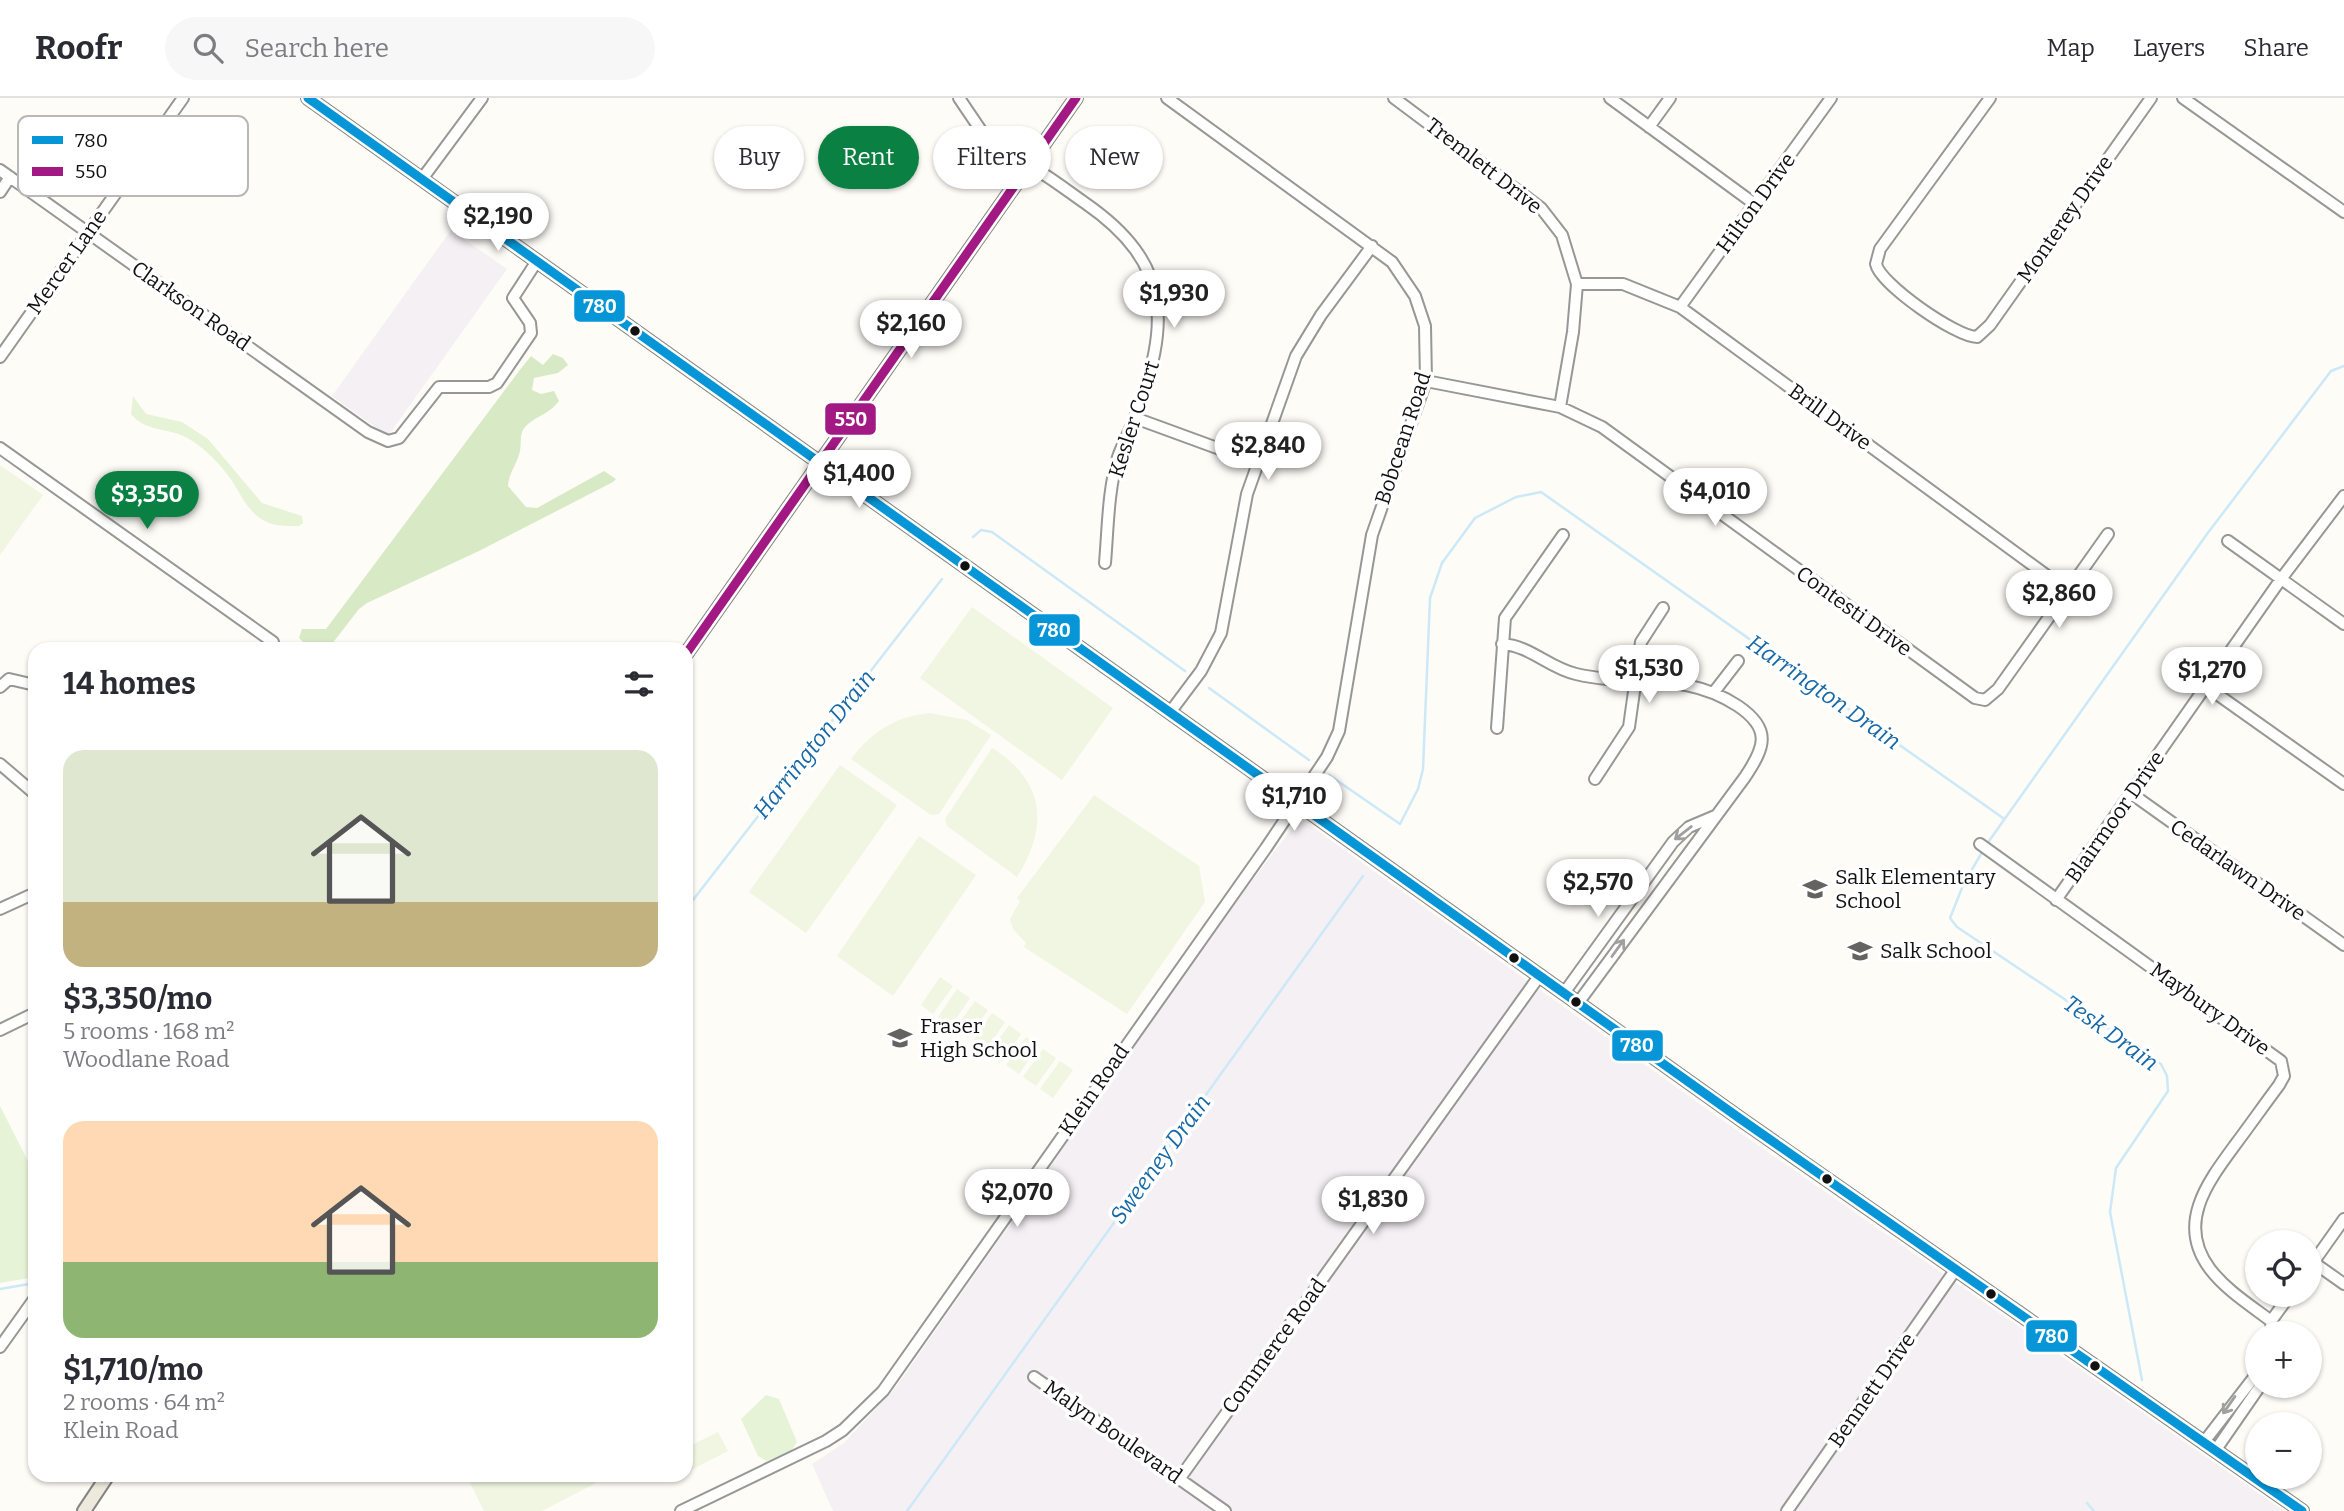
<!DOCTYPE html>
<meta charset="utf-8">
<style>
:root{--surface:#fff;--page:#f7f7f7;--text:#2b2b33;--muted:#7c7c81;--line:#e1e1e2;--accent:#0b8043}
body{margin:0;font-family:Bitter,serif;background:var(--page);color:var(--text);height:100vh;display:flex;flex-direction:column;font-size:26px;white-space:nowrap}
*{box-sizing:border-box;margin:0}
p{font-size:23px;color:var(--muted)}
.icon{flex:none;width:38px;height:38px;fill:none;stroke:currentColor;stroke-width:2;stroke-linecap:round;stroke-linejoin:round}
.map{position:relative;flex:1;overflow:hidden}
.drawer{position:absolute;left:28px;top:544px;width:665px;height:840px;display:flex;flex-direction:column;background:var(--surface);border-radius:21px;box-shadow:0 2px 5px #0004}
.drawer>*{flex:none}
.guide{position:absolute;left:714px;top:28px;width:665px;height:63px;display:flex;gap:14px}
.fabs{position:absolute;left:2245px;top:1132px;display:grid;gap:14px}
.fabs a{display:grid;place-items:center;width:77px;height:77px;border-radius:50%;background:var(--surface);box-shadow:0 2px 5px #0004;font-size:35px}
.price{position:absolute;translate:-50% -60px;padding:0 16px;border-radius:24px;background:#fff;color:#222;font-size:23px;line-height:46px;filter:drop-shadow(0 2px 4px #0008)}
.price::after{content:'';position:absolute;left:50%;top:42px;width:21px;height:16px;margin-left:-10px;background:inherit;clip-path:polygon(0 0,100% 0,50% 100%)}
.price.on{background:var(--accent);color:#fff}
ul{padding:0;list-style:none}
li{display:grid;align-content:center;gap:14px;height:371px;padding:0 35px}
li span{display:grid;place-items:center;height:217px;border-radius:21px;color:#555}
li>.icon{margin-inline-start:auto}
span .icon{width:126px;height:126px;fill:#fffc;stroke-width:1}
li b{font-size:30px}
h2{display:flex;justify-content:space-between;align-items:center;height:84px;padding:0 35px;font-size:30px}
.pill{padding:0 24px;border-radius:32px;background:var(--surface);box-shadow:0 2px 5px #0004;font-size:24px;line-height:63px}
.pill.on{background:var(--accent);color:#fff}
header{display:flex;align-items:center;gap:42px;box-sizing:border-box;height:98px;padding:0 35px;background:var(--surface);border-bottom:2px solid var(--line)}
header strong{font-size:33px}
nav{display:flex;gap:38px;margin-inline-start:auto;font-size:24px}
.search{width:490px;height:63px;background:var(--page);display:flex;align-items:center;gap:18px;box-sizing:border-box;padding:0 24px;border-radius:38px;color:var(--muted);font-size:26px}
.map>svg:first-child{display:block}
</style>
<header>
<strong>Roofr</strong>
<div class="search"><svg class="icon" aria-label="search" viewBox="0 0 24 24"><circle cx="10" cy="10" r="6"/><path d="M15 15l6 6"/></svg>Search here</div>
<nav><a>Map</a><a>Layers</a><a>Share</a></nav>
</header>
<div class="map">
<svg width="2344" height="1413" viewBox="0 0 2344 1413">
<rect width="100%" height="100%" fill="#fdfcf7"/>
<!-- industrial -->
<path fill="#f5f0f3" d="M451 132 507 171 388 338 332 298Z
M1298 723 1312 729 1732 1029 2284 1413H833L812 1366 844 1345 896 1289 1234 806Z"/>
<!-- green -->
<path fill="#e7f3d7" d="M133 298 146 316 182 324 208 341 262 405 302 418 303 425 299 428C291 428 280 428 272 426 250 419 243 400 232 383 221 367 206 351 189 341 170 329 146 335 131 316Z
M0 1008 29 1065 35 1069V1179L0 1185Z
M766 1297 779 1301 797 1344 791 1353 766 1363 758 1358 741 1321Z"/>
<!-- forest -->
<path fill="#d8eac5" d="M553 256 563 260 568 267 558 275 534 280 532 292 541 296 554 293 559 303C550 315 539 317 528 326 517 335 523 346 519 357 515 369 509 375 508 388L526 409 537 410 604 373 616 381 613 384 479 453 367 505 359 511 328 551H310L299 540 302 531H326L519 273 531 258 543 267Z"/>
<!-- pitch -->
<path fill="#f0f6e1" d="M0 367 43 397 0 457Z
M972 509 1113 610 1062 682 920 580Z
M929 615 967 622 991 637 939 716 931 717 851 661C872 634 894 619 929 615Z
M992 650C1045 683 1049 728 1017 779L947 728 945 721Z
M840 667 897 707 806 835 749 794Z
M1094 697 1199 768 1205 804 1127 916 1024 849 1026 845 1013 831 1010 821 1020 803 1017 800Z
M919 738 976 777 893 898 837 858Z
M940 879 953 888 933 916 921 907Z
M957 891 970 900 951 928 938 919Z
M975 903 988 912 968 940 955 931Z
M992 915 1005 924 986 952 973 943Z
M1009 927 1021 936 1002 964 989 955Z
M1026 939 1039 948 1019 976 1006 967Z
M1043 951 1056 960 1036 988 1023 979Z
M1060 963 1073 972 1053 1000 1040 991Z
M718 1334 728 1353 689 1373 686 1350Z
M466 1377H611L542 1413H484Z"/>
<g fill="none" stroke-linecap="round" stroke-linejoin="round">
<!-- stream -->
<path stroke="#cde8f7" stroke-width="2.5" d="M973 439 981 432 992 434 1185 573
M1209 590 1309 662
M1329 677 1400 726 1418 691 1423 671 1430 500 1442 465 1475 420 1516 399 1541 394 2003 720
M1989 743 2207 436 2331 273 2344 268
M1981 756 1964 785 1950 820 1957 829 2161 966 2167 978 2168 993 2116 1070 2110 1114 2142 1282
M686 811 942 481
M0 1191 35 1185
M2087 1405 2094 1413
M907 1413 1363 778"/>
<!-- minor casing -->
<g stroke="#979795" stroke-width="14">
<path id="minor" d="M959 0 982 34
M1394 0 1541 110 1562 137 1577 186 1573 234 1560 309
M1610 0 1756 107
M1990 0 1880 151 1876 166C1880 186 1956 239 1977 239L1990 227 2151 0
M2183 0 2344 114
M1649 29 1670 0
M1027 70C1014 52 1004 39 982 34 993 63 1022 63 1045 77 1059 86 1072 96 1085 105 1173 166 1170 226 1135 319 1130 333 1123 345 1118 359 1108 392 1108 430 1105 465
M0 72 368 334 388 343 399 340 439 289H489L497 285 531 235 530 225 513 200 537 163
M422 81 482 0
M0 94 10 79
M1577 186H1623L1680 209 2068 493
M1680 209 1831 0
M0 259 183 0
M1426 283 1560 309 1602 329 1975 600 1985 602 1998 591 2108 436
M1135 320 1258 365
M0 350 273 544
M2228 443 2344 526
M1502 546C1531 548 1549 570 1576 576 1634 590 1683 572 1738 608 1772 631 1765 649 1745 679L1578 905
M0 589 9 581 35 587
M2207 589 2344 686
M1714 594 1738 563
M1171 613 1201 573 1221 535 1247 396 1296 258 1321 217 1372 148
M1497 630 1505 520 1563 437
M0 666 35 696
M1595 681 1629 629 1641 544 1663 510
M2132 696 2344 847
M1980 746 2281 963 2284 978 2279 987C2264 1007 2250 1027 2235 1047 2207 1085 2176 1126 2210 1171 2226 1192 2250 1207 2271 1223
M2056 802 2281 481 2344 398
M0 811 35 795
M1564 895 1673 744 1689 729 1715 718
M0 932 35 915
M2313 1164 2344 1186
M2310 1169 2344 1121
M2272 1236 2271 1223 2290 1197
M0 1249 35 1200
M1034 1279 1225 1413
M2204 1344 2258 1274
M2215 1353 2260 1288
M1180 1380 1540 877
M681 1413 826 1343 843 1332 883 1293 1266 750 1327 659 1339 633 1372 437 1426 283 1425 228 1415 198 1392 164 1167 0
M1787 1413 1956 1171"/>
</g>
<!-- major casing -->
<g stroke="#858482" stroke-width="16">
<path id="major" d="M308 0 1742 1022 2302 1413
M686 556 1076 0
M84 1413 108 1377"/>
</g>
<!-- minor -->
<use href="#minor" stroke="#fffffe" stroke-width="10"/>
<!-- major -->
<use href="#major" stroke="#ede9dc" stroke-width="12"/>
<!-- bus-1 casing -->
<g stroke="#fff" stroke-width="14">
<path id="bus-1" d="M308 0 1742 1022 2302 1413"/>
</g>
<!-- bus-2 casing -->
<g stroke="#fff" stroke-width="14">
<path id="bus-2" d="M686 556 1076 0"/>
</g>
<!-- bus-1 -->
<use href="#bus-1" stroke="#0696d7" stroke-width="9"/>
<!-- bus-2 -->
<use href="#bus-2" stroke="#a31984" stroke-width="9"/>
</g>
<!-- one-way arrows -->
<defs><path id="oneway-shaft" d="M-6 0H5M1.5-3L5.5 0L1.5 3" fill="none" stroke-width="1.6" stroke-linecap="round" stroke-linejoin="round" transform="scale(1.75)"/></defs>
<g stroke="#a0a09f">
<use href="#oneway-shaft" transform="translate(1683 735) rotate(142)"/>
<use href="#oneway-shaft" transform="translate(1618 850) rotate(-54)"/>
<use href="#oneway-shaft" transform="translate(2229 1307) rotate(125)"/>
</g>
<!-- icons -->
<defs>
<g id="school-bare" transform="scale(1.89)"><path d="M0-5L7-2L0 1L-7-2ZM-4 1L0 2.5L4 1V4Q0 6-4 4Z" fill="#646362" stroke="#fff" stroke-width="2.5" paint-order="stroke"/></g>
</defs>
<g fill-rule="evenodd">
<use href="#school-bare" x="1815" y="791"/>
<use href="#school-bare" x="1860" y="853"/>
<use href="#school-bare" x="900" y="940"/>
</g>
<!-- markers -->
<g fill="#111" stroke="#fff" stroke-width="2.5">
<circle cx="635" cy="233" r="6"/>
<circle cx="965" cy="468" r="6"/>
<circle cx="1514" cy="860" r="6"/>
<circle cx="1576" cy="904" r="6"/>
<circle cx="1827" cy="1081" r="6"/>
<circle cx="1991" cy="1196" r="6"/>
<circle cx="2095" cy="1268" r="6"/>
</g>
<g text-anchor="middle" stroke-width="7" stroke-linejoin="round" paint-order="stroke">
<!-- street labels -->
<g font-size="21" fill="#111" stroke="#fff">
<text transform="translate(1484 68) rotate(38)" y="7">Tremlett Drive</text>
<text transform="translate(1756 105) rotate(-54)" y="7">Hilton Drive</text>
<text transform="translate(2065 121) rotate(-55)" y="7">Monterey Drive</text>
<text transform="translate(67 164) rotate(-55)" y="7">Mercer Lane</text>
<text transform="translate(191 208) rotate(35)" y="7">Clarkson Road</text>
<text transform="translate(1830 319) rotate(36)" y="7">Brill Drive</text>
<text transform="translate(1134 321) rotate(-72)" y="7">Kesler Court</text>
<text transform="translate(1403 340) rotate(-72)" y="7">Bobcean Road</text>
<text transform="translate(1854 513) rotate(36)" y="7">Contesti Drive</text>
<text transform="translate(2115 719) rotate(-55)" y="7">Blairmoor Drive</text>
<text transform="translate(2238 772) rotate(35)" y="7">Cedarlawn Drive</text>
<text transform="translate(2210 911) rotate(36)" y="7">Maybury Drive</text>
<text transform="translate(1094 992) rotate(-55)" y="7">Klein Road</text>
<text transform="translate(1274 1248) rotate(-54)" y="7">Commerce Road</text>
<text transform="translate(1872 1292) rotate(-55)" y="7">Bennett Drive</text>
<text transform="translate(1113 1334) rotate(35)" y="7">Malyn Boulevard</text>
</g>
<!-- poi labels -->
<g font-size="21" fill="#111" stroke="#fff" text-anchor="start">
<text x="1835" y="786">Salk Elementary<tspan x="1835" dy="24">School</tspan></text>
<text x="1880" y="860">Salk School</text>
<text x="920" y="935">Fraser<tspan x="920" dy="24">High School</tspan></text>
</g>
<!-- water labels -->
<g font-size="23" font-style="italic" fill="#1768a6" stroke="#fff">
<text transform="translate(1824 594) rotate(35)" y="8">Harrington Drain</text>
<text transform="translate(814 646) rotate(-52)" y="8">Harrington Drain</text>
<text transform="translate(2111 935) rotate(36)" y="8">Tesk Drain</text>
<text transform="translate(1160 1061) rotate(-54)" y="8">Sweeney Drain</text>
</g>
</g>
<!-- legend -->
<rect x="18" y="18" width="230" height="80" rx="10" fill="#fff" stroke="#b8b8b8" stroke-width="2"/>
<rect x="32" y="38" width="31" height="8" fill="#0696d7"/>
<rect x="32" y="69" width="31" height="9" fill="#a31984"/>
<g font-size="19" fill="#111">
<text x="75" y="49">780</text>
<text x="75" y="80">550</text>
</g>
<g stroke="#fff" stroke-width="2.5">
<rect x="573" y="191" width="53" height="34" rx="7" fill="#0696d7"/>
<rect x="824" y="304" width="53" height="34" rx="7" fill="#a31984"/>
<rect x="1028" y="515" width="53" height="34" rx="7" fill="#0696d7"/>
<rect x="1611" y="931" width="53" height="33" rx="7" fill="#0696d7"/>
<rect x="2025" y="1221" width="53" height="34" rx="7" fill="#0696d7"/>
</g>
<g font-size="19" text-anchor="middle" font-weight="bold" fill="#fff">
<text x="600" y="215">780</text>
<text x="851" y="328">550</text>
<text x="1054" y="539">780</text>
<text x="1637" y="954">780</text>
<text x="2052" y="1245">780</text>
</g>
</svg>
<div class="fabs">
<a><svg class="icon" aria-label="locate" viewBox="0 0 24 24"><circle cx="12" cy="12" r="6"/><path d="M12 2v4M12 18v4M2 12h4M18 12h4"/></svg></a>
<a>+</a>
<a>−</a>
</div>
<b class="price" style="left:498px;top:155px">$2,190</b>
<b class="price" style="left:1174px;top:232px">$1,930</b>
<b class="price" style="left:911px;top:262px">$2,160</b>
<b class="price" style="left:1268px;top:384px">$2,840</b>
<b class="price" style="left:859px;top:412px">$1,400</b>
<b class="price" style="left:1715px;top:430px">$4,010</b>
<b class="price on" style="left:147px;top:433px">$3,350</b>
<b class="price" style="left:2059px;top:532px">$2,860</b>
<b class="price" style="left:1649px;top:607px">$1,530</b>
<b class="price" style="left:2212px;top:609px">$1,270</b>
<b class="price" style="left:1294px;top:735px">$1,710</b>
<b class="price" style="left:1598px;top:821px">$2,570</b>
<b class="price" style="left:1017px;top:1131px">$2,070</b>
<b class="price" style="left:1373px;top:1138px">$1,830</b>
<div class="guide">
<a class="pill">Buy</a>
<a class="pill on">Rent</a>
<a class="pill">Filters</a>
<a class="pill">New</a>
</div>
<section class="drawer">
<h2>14 homes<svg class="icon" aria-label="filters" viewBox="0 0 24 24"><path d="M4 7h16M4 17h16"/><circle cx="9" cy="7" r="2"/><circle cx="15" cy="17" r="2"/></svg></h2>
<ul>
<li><span style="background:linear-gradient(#dfe7d0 70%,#c2b280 0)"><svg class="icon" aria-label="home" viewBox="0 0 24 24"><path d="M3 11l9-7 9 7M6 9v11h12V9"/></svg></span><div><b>$3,350/mo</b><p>5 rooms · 168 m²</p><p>Woodlane Road</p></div></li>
<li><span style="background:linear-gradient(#ffd9b3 65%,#8fb573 0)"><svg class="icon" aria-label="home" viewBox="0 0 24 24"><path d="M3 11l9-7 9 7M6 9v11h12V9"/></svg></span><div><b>$1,710/mo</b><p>2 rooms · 64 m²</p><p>Klein Road</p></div></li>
</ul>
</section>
</div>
